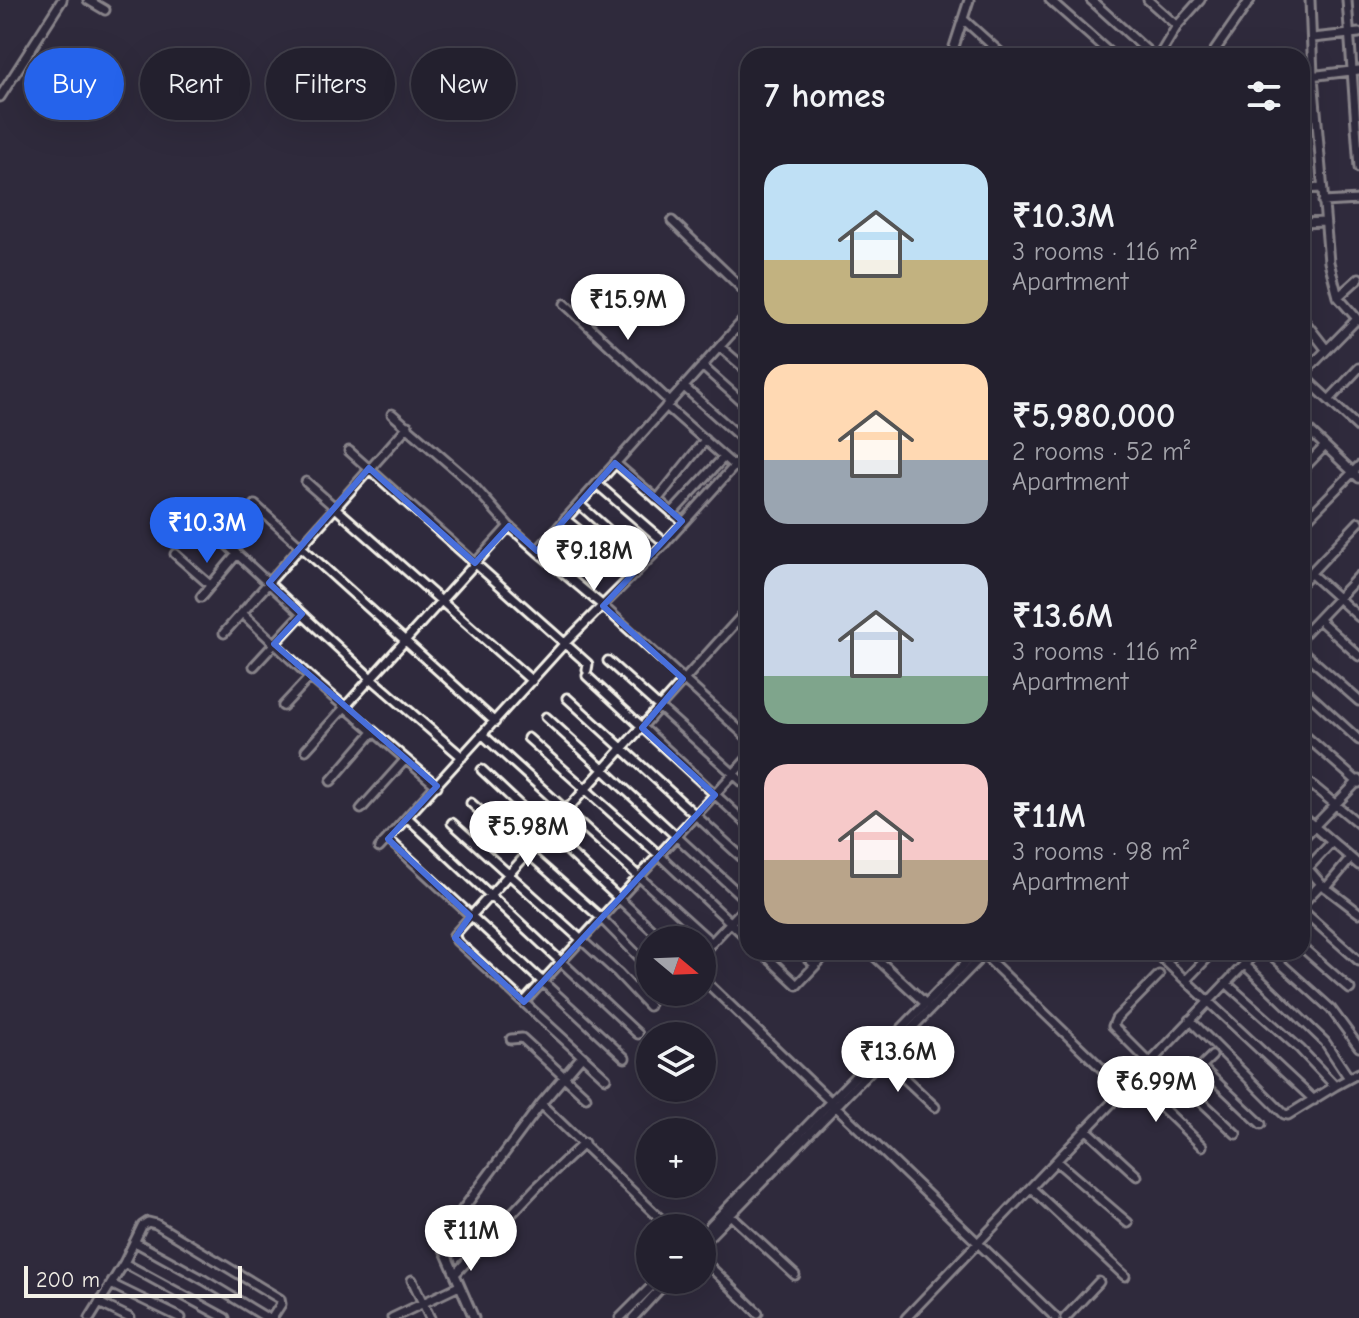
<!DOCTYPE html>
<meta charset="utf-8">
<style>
:root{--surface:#23202e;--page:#2b2836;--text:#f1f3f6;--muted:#a3a3aa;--line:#403e4a;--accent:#2563eb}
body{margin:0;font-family:"Comic Neue",sans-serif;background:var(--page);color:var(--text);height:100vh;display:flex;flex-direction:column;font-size:30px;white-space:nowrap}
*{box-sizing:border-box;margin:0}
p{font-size:26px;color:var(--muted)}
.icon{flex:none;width:44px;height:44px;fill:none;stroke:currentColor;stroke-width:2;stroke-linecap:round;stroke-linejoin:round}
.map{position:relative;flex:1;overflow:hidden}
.side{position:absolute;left:740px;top:48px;width:570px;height:912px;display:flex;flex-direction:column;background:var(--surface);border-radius:24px;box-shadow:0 8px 32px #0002,0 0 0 2px var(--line)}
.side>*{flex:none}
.top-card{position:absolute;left:24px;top:48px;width:596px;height:72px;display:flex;gap:16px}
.needle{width:52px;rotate:109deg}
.buttons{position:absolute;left:636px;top:926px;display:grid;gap:16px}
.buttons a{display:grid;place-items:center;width:80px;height:80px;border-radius:50%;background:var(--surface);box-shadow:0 8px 32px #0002,0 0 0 2px var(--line);font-size:40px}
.scale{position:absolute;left:24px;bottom:20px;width:218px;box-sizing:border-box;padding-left:8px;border:4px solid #f4f1e8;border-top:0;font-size:22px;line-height:28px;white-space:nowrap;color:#f4f1e8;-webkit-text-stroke:6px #2f2a3d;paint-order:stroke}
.price{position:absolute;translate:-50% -68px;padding:0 18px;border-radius:28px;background:#fff;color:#222;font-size:26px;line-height:52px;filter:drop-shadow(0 2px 4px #0008)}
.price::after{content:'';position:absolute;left:50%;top:48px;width:24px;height:18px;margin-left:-12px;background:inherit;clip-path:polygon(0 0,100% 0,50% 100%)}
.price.selected{background:var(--accent);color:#fff}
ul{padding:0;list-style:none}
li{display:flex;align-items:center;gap:24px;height:200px;padding:0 24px}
li span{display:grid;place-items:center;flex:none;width:224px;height:160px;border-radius:24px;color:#555}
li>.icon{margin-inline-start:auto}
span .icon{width:96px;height:96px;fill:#fffc;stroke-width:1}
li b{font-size:34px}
h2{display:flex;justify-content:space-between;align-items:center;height:96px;padding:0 24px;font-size:34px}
.tag{padding:0 28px;border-radius:36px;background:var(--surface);box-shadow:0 8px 32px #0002,0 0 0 2px var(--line);font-size:28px;line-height:72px}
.tag.selected{background:var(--accent);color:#fff}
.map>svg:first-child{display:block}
</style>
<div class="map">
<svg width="1359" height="1318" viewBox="0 0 1359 1318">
<rect width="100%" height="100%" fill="#2f2a3d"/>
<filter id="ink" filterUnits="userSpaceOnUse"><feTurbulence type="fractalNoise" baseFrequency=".0125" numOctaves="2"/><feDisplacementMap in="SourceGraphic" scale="16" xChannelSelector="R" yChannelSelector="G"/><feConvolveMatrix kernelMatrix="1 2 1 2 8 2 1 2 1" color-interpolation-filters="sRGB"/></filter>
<g filter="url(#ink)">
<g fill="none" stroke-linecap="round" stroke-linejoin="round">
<!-- minor casing -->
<g stroke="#f4f1e8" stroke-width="13">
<path id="minor" d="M88 0 105 10
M1050 0 1113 56
M1091 0 1153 56
M1148 0 1177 26
M1310 0 1313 76 1329 262 1338 297 1359 321
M1347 0 1359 168
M963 19 1004 56
M1313 38 1359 33
M951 56 969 0
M1159 56 1177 26 1200 0
M1211 56 1250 0
M1302 77 1359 70
M0 97 62 0
M1302 189 1322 188
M1323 202 1359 200
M672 221 748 294
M1302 223 1325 222
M1338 297 1359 278
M565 304 670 402
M1302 318 1326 349
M737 327 748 337
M720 347 748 371
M702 366 748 407
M1302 375 1357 319
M1302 375 1359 428
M684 387 748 444
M1329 400 1359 368
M666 406 734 466
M392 414 470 482 509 526 537 551 603 606 748 738
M1302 424 1359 478
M349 451 588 664 587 670
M615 463 682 521
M1302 470 1325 446
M306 482 532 681
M597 484 665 543
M657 500 705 440
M579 504 644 562
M255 505 495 722
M672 513 723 458
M565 519 634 575
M1302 524 1359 466
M210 529 371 678 462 757
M537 551 748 315
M175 554 210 585
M1310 573 1359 617
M1302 582 1359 522
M201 597 237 554
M242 613 310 677 437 786
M1318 619 1359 656
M224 633 408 426
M1302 636 1359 576
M1302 651 1359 701
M608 661 748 787
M254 666 302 614
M587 676 748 825
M1302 688 1359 740
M567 698 748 863
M283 706 310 677
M546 717 748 902
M1302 733 1359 783
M484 736 712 943
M528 738 659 855 748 939
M306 750 509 526
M482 770 663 940
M1302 777 1359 824
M331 781 373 732
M471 803 601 918 650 968
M361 809 405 760
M1302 816 1359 865
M408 818 638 1034
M452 823 618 973 649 1006
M388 839 625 1058
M1302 839 1359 780
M379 848 565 643 665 543 748 451
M1302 862 1321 884 1359 913
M1307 869 1332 842
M1326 888 1351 858
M1302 904 1321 884
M1302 910 1359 961
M1302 947 1350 989
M762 952 797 985 828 952
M801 952 815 965
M870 952 926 1004
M981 952 1123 1089
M1156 952 1166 962
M1177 952 1166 962 1314 1100
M1268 952 1331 1009 1359 1047
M702 953 748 904
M1244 964 1325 1042 1349 1078
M1159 975 1116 1019 1113 1026 1177 1090 1212 1056
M702 978 1056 1318
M1186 980 1213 952
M674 992 677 995
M524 1002 748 758
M1190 1020 1284 1114 1288 1115 1335 1086 1300 1049 1226 983
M511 1039 522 1038 586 1097
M582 1056 606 1078
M883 1058 935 1107
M1201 1067 1261 1124
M1133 1079 1202 1146
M1184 1085 1236 1134
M1335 1086 1359 1073
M541 1104 670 1228
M1086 1129 1137 1176
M1056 1161 1128 1223
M1032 1189 1125 1276
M730 1215 795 1275
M702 1234 976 952
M135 1242 204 1280 267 1318
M702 1244 986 952
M702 1259 758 1313
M124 1263 225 1318
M455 1274 537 1187 584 1143
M412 1280 430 1318
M111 1284 181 1318
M99 1303 130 1318
M90 1318 124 1263 142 1226 148 1222 156 1224 280 1299 281 1304 272 1318
M392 1318 459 1286
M474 1318 440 1240 541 1104 582 1056 457 941 454 935 748 609
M620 1318 658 1280
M633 1318 668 1280
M906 1318 1256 952
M1065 1318 1099 1282"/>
</g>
<!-- minor -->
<use href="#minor" stroke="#2f2a3d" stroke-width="7"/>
</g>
</g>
<!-- marked area -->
<path d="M0 0H1359V1318H0ZM615 463 682 521 603 606 683 679 642 728 715 795 524 1002 455 938 470 916 388 839 437 786 274 644 302 614 269 583 369 468 475 563 509 526 537 551Z" fill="#2f2a3d" fill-opacity=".55" fill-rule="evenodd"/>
<path fill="none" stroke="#486fdb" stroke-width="6" stroke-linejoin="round" d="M615 463 682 521 603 606 683 679 642 728 715 795 524 1002 455 938 470 916 388 839 437 786 274 644 302 614 269 583 369 468 475 563 509 526 537 551Z"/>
</svg>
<div class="buttons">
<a><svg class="needle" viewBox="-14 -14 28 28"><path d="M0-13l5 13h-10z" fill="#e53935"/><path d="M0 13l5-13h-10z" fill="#a3a3aa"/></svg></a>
<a><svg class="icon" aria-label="layers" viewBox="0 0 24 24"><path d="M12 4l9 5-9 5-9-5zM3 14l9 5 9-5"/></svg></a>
<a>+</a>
<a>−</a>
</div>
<div class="scale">200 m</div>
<b class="price" style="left:628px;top:342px">₹15.9M</b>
<b class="price selected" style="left:207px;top:565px">₹10.3M</b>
<b class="price" style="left:594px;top:593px">₹9.18M</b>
<b class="price" style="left:528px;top:869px">₹5.98M</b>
<b class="price" style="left:898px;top:1094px">₹13.6M</b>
<b class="price" style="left:1156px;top:1124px">₹6.99M</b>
<b class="price" style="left:471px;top:1273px">₹11M</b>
<div class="top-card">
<a class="tag selected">Buy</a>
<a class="tag">Rent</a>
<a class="tag">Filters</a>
<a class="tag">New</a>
</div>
<section class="side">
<h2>7 homes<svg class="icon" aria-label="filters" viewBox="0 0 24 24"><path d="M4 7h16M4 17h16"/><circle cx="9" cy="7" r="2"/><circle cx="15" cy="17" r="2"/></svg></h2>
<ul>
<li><span style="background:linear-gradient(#bfe0f5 60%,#c2b280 0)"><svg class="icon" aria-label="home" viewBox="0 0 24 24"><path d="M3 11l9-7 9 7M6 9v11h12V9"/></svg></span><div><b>₹10.3M</b><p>3 rooms · 116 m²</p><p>Apartment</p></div></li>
<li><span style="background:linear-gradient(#ffd9b3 60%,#9aa5b1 0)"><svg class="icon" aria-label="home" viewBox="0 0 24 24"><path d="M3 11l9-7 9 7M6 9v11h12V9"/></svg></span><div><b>₹5,980,000</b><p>2 rooms · 52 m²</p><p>Apartment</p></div></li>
<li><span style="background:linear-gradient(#c9d6e8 70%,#7fa58c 0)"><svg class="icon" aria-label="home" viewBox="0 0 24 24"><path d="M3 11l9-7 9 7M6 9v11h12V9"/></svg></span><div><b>₹13.6M</b><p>3 rooms · 116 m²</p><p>Apartment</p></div></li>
<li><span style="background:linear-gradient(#f6c9c9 60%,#b9a48a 0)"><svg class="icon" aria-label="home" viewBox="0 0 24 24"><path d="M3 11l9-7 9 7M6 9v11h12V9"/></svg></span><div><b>₹11M</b><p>3 rooms · 98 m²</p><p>Apartment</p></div></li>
</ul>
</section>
</div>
